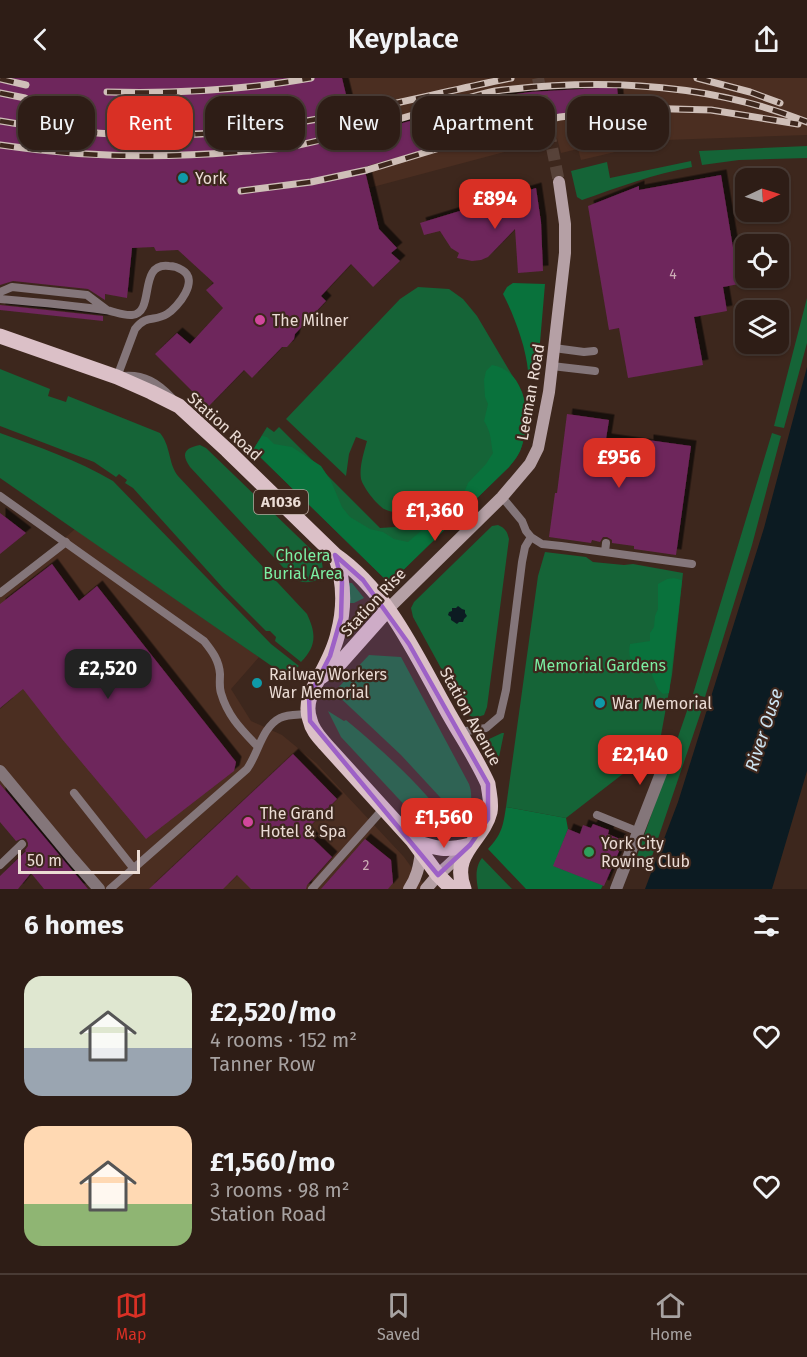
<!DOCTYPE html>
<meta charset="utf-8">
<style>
:root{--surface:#2e1d16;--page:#36261f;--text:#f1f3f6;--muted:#a7a2a1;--line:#493b35;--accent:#d93025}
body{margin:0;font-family:"Fira Sans",sans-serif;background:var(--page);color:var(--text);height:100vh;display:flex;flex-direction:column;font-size:22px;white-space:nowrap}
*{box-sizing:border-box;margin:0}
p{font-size:20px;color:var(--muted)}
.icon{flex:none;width:33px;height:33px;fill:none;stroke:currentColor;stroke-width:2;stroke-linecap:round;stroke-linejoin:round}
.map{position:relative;height:811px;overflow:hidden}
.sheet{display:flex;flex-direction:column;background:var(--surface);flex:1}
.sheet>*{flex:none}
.top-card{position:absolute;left:18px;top:18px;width:771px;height:54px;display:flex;gap:12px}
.needle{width:39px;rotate:86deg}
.buttons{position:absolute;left:735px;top:90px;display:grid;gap:12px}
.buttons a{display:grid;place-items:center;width:54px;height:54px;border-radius:12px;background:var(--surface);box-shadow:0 2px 4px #0004,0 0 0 2px var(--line);font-size:30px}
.scale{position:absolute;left:18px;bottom:15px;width:122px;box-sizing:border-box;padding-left:6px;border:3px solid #ebdcd5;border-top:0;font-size:16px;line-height:21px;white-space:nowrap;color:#ebdcd5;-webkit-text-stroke:4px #3d271d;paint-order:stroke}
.price{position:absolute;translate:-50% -51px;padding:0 14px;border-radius:12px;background:var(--accent);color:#fff;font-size:20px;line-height:39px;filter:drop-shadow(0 2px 3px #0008)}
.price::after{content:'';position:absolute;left:50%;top:36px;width:18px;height:14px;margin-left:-9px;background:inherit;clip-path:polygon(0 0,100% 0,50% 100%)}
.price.current{background:#222;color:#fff}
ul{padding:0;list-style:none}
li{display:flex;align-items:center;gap:18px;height:150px;padding:0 24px}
li span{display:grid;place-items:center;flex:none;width:168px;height:120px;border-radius:18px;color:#555}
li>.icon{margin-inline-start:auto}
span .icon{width:72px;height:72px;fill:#fffc;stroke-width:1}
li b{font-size:26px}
h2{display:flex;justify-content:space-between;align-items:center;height:72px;padding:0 24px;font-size:26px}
.chip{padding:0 21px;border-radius:18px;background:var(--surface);box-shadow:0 2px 4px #0004,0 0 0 2px var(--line);font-size:21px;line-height:54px}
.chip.current{background:var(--accent);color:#fff}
header{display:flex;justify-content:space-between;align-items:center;height:78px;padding:0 24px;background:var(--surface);font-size:27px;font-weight:600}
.tabs{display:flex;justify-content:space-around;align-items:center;height:84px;border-top:2px solid var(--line);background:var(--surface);font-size:16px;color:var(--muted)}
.tabs a{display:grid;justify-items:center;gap:3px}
.tabs .current{color:var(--accent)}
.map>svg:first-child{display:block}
</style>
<header><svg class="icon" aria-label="back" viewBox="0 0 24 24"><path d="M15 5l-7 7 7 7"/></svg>Keyplace<svg class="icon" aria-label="share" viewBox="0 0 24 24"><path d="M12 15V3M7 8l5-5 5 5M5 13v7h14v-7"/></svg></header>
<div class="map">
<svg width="807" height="811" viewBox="0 0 807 811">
<defs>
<filter id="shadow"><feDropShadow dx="5.5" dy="-5.5" stdDeviation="0" flood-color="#0009"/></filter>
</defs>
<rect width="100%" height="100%" fill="#3d271d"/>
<!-- built -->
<path fill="#4b2e21" d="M342 0H807V57L666 62 581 82 578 71 561 75 557 60 369 110Z
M75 451 259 579 231 611 251 643 282 657 316 685 404 779 427 811H95L0 706V631L13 620 0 602V517Z"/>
<!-- green -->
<path fill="#156437" d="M807 68V80L739 82 702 87 699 73Z
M691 83 692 89C654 96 619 109 582 122L577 119 571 93 607 84 610 100Z
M418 209 449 211 463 221 477 238 522 314C528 330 527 362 518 377 516 381 512 385 509 389L393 502 387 503 253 372 267 349 274 354 279 349 380 450 411 448 407 436C400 435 390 434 384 431 376 426 363 409 361 401 359 389 364 374 367 363L356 359 349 376 346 398 286 341 400 221Z
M807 220V265L784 350 774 348Z
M0 291 50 311 48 318 66 324 68 318 160 355C171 368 168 385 178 398L307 536C316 555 317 568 301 584L275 563 276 559 270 553H266L223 510 133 410 125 405 127 402 119 396 116 399 94 384 0 348Z
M0 355C39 369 77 382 113 403L271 566 299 588 286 598 0 400Z
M772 355 781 358 752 467 705 619 693 616Z
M200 367 206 370 321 481C323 489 324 493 320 501 309 505 303 506 293 500L190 389C181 376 184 370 200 367Z
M498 447C505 450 507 453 509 461L487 629 484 637C476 640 471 640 465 634L413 539 411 530 414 524 492 448Z
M545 474 586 479 593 484 624 487 633 486 683 495 672 597 659 668 566 740 506 729 538 498Z
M349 505H352L364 520 354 525H348Z
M369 577 401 579 469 706C474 720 470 732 463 744L401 677 334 614Z
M690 624 703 628 648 790 635 784Z
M328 633 344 643 346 642C387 676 424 710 455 753 443 755 435 754 424 748L341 659Z
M502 655H504L499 679 487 662Z
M482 780 512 811H478C476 800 475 789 482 780Z"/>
<!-- forest -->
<path fill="#09723c" d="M513 205 545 206 538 288 532 296 528 293C526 269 514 237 503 216L507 209Z
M492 287C529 293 531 345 520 373 517 379 513 384 509 389L393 502 387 503 253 372 262 358 267 359 274 366 292 369 321 388 331 403 342 429 350 439 370 451 383 454 394 461 408 464 422 452 424 443 435 439H446L451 429 463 417 468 405 486 386 493 375C490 362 492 356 484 343L488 326 485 319 484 302 486 293Z
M674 500 682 502 669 615 663 616 658 611 649 590C633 590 627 582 630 566L650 563V555L654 549 655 538 658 531V506L667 501Z
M506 729 566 740 568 751 554 788 603 807 601 811H526L488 771C502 756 503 748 506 729Z"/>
<!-- water -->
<path fill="#0c1b22" d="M807 289V693L775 801 772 811H645L678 724 764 450Z
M458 528 462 531 465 532V535L467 538 464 541 463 544H459L457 546 451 542V539L448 537 449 534 452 533V530H456Z"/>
<!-- building -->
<path fill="#6e265b" filter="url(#shadow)" d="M0 0H342L356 58 496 19 530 14 617 9 619 29 558 37 504 49 364 89 379 151 397 170 391 175 400 183 373 209 351 186 321 218 326 223 295 256 294 261 287 269H282L252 300 244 292 208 329 155 276 177 255 190 266 223 230 206 212 214 205 178 172 156 173 154 169 132 170 127 220 105 216V222L88 211 13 203 0 207Z
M721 97 739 206 723 209 727 233 694 239 703 287 628 300 619 250 609 252 588 128 639 108V112Z
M536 110 541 144 543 193 518 195 515 151 488 179 481 182 472 183 457 180 459 175 451 170 440 153 424 157 420 145Z
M0 227 103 238V243L0 232Z
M567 336 609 342 606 361 648 367V362L691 368 676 477 634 471V468L612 465V462L607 459H603L600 464 592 462 591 465 549 459 555 415H557Z
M0 435 26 455 0 476Z
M52 486 79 523 97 508 236 684 234 693 146 761 62 661 23 611 0 630V526Z
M293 676 337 721 305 753 332 779 307 807 306 811H251L237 797 223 811H149Z
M0 706 66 785 88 811H44L31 795 18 811H0V798L26 773 25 772 28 768V765L26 761 23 760 16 763 0 744Z
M593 746 609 752 608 756 622 762 618 770 620 771 604 808 553 788 568 751 580 756 583 747 591 750Z
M365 761 391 782 393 805 388 811H321Z"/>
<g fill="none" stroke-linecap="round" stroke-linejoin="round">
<!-- secondary-tunnel -->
<path stroke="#574239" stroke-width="12" stroke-dasharray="12 6" stroke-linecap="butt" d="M538 0 559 104"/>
<!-- lane -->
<path stroke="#84767a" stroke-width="8" d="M0 214 12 209 87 217 107 232
M0 221C35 224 70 227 105 232 114 233 123 238 132 237 156 235 137 184 169 188 173 188 179 190 182 192 200 202 178 229 167 236 154 244 147 236 135 251L117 299
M554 270 584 274 594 273
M552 288 595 293
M123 298C144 296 158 305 172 320
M0 418 204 563C212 573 219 582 220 596 220 603 219 609 221 615 228 639 242 652 258 669
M502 419 522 443 526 453 531 459 542 466 561 468 692 486
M605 474 606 465
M0 515 66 464
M458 652 467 653 486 650 500 638 506 612 522 484 525 469 531 459
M74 715 134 791
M597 737 639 754
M0 787 22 766
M110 811 247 691C258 676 262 649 280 640 288 636 299 637 308 636
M312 811 383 731"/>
<!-- street -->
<path stroke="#84767a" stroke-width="12" d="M0 693 72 780 99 811
M616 811 670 672"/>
<!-- secondary -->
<path stroke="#b5a0a5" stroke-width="12" d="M388 531 502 419 530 386 538 370 549 314 565 175V146L559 104
M409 811C417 799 419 789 421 774
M426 811 438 797 467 770"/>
<!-- primary -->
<path stroke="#dbc0c7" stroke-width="15" d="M0 258 117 299 151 314 179 328 227 372 335 477C387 513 415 575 445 629 459 655 476 679 488 706 489 715 492 725 490 734 483 763 450 775 464 811
M335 477C344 502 345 529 338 555 335 570 327 585 320 598 312 612 304 626 310 642 312 652 319 659 325 666L413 763 438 797 452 811
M321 599 340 585 388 531
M413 763C437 771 446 773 470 767"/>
<!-- rail casing -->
<g stroke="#cfbfb8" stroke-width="7">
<path id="rail" d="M697 0 750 14 780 25
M0 1 26 7
M107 14C175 16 243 12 311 0
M0 15 25 20
M0 43C81 57 162 62 244 52 334 42 422 18 511 0
M333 49 394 33
M0 67C81 79 154 81 235 74 254 72 275 72 294 68 340 59 385 45 430 32 451 25 473 18 495 13 599 0 709 5 807 44
M241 113 311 104 367 92 499 52 560 39 637 30 711 32 798 46"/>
</g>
<!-- rail -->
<use href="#rail" stroke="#3d271d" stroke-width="4.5" stroke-dasharray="14" stroke-linecap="butt"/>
</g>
<!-- marked area -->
<path fill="#9d61c6" fill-opacity="0.2" stroke="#9d61c6" stroke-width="4.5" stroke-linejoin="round" d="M335 477 363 502 409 566 488 706V741L470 767 438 797 310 643 309 619 330 578 341 540 342 504Z"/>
<!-- markers -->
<g fill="#0f9aa8" stroke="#3d271d" stroke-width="2">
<circle cx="183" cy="100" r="6"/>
<circle cx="257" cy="605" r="6"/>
<circle cx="600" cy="625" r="6"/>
</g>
<g fill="#d1479c" stroke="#3d271d" stroke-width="2">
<circle cx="260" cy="242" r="6"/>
<circle cx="248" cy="744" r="6"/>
</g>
<circle fill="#2e9e5b" stroke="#3d271d" stroke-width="2" cx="589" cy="774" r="6"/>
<g text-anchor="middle" stroke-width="4.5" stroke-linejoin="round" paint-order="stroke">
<!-- number labels -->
<g font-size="14" fill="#ccaeb6">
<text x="673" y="201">4</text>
<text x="366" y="792">2</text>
</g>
<!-- shield labels -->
<rect fill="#3d271d" stroke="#b7a69e" stroke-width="1.5" x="254" y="412" width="54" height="24" rx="4.5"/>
<g font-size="15" font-weight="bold" fill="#ebdcd5">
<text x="281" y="429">A1036</text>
</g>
<!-- poi labels -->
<g font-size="16" fill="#ebdcd5" stroke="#3d271d" text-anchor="start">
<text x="195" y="106">York</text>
<text x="272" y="248">The Milner</text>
<text x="269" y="602">Railway Workers<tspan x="269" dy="18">War Memorial</tspan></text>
<text x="612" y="631">War Memorial</text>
<text x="260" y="741">The Grand<tspan x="260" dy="18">Hotel &amp; Spa</tspan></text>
<text x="601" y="771">York City<tspan x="601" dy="18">Rowing Club</tspan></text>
</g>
<!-- street labels -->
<g font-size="16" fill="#ebdcd5" stroke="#3d271d">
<text transform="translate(530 314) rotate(-80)" y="6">Leeman Road</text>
<text transform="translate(225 348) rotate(42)" y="6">Station Road</text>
<text transform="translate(373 524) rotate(-47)" y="6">Station Rise</text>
<text transform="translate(471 638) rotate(61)" y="6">Station Avenue</text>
</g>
<!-- park labels -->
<g font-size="16" fill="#7befa3" stroke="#3d271d">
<text x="303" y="483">Cholera<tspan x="303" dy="18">Burial Area</tspan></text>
<text x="600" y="593">Memorial Gardens</text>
</g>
<!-- water labels -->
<g font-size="18" font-style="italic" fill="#cde4f1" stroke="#3d271d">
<text transform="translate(764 652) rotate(-72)" y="6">River Ouse</text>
</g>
</g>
</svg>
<div class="buttons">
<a><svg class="needle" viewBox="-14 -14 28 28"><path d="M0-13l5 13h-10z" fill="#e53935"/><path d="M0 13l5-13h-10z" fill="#a7a2a1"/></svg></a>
<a><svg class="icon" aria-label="locate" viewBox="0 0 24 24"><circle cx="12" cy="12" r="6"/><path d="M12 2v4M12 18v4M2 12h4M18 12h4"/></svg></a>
<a><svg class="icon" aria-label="layers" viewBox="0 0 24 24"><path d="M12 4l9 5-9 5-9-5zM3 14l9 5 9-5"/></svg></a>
</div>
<div class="scale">50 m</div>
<b class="price" style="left:495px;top:152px">£894</b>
<b class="price" style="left:619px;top:411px">£956</b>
<b class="price" style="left:435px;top:464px">£1,360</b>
<b class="price current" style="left:108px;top:622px">£2,520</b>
<b class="price" style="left:640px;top:708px">£2,140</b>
<b class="price" style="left:444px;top:771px">£1,560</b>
<div class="top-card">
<a class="chip">Buy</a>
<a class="chip current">Rent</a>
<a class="chip">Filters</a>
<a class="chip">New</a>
<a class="chip">Apartment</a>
<a class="chip">House</a>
</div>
</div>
<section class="sheet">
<h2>6 homes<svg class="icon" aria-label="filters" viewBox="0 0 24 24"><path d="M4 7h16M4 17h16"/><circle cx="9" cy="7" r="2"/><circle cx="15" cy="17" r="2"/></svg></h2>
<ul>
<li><span style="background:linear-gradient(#dfe7d0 60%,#9aa5b1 0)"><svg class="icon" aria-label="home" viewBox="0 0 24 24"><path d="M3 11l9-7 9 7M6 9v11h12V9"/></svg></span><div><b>£2,520/mo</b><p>4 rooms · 152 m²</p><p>Tanner Row</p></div><svg class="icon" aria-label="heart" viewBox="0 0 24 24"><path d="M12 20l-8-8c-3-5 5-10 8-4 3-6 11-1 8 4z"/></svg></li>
<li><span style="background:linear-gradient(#ffd9b3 65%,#8fb573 0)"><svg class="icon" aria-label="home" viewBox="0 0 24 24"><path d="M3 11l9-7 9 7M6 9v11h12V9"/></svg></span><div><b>£1,560/mo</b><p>3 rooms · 98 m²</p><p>Station Road</p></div><svg class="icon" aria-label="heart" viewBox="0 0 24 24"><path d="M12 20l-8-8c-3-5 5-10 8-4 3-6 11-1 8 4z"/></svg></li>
</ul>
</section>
<nav class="tabs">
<a class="current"><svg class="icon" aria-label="map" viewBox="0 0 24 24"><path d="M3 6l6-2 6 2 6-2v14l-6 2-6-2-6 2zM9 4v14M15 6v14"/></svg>Map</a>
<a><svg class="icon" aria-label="saved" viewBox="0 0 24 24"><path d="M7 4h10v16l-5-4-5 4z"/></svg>Saved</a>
<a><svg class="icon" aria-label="home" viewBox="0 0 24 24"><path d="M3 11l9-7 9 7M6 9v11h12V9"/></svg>Home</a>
</nav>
